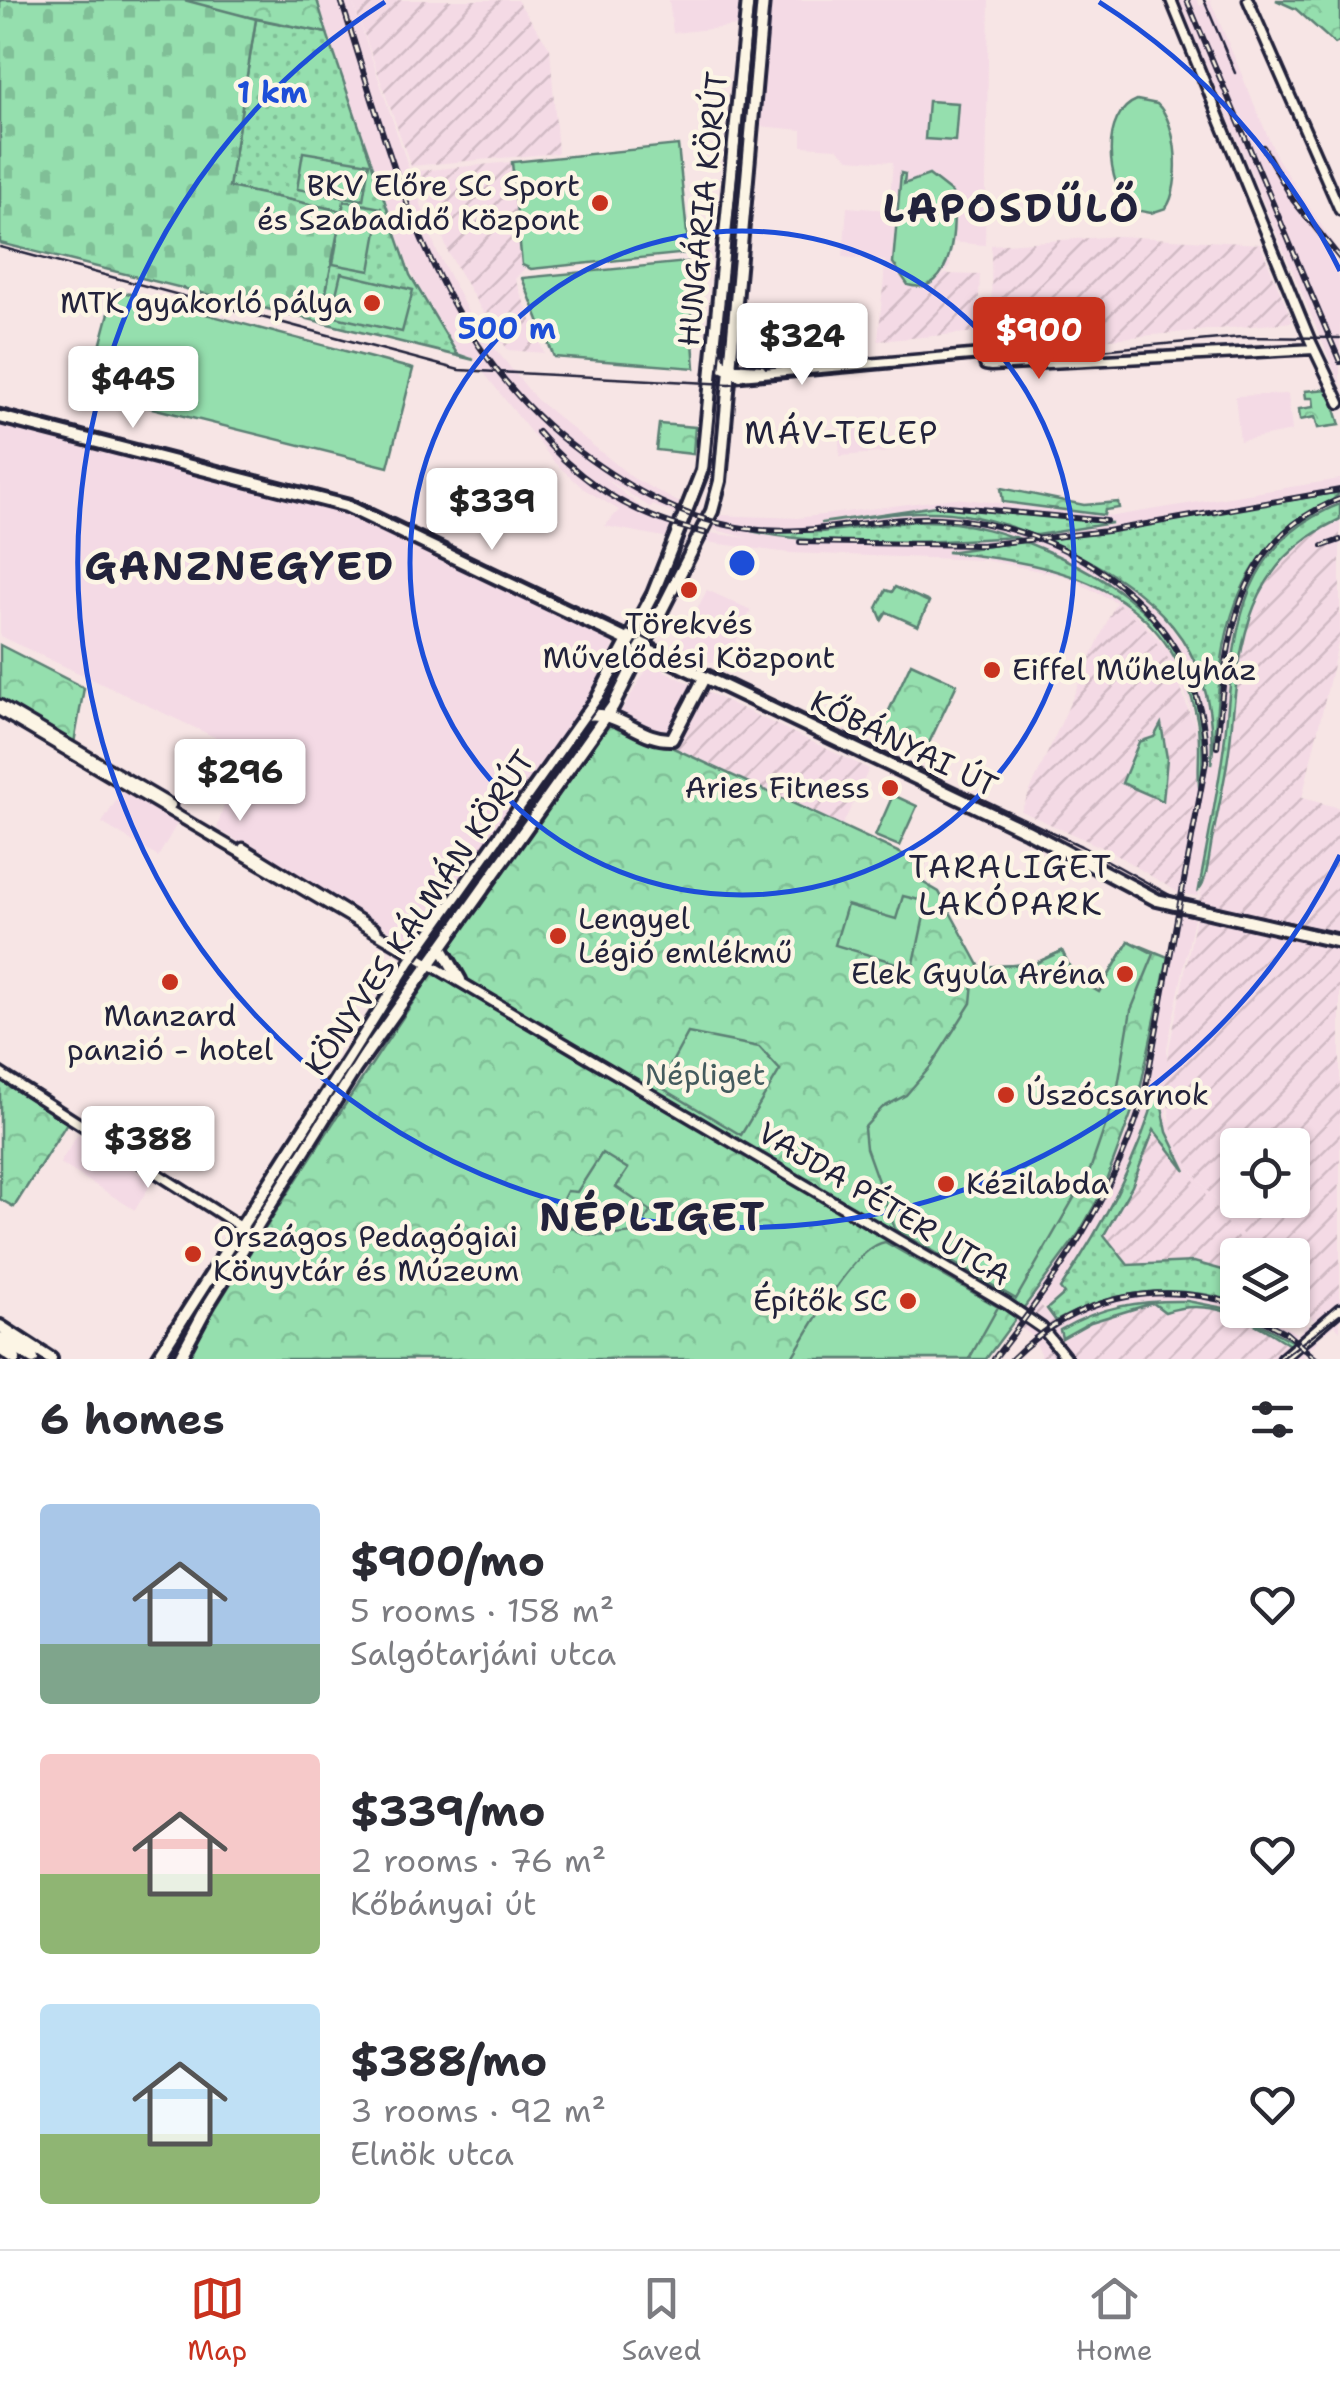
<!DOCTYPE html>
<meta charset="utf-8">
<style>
:root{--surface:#fff;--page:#f7f7f7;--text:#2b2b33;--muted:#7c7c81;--line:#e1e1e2;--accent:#c8321e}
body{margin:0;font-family:"Shantell Sans",sans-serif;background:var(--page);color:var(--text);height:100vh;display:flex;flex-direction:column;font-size:38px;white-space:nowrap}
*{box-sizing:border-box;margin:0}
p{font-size:32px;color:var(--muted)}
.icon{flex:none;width:55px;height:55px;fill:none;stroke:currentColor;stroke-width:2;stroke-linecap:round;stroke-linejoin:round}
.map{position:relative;height:1359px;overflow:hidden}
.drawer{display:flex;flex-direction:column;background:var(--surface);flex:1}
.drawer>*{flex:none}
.fabs{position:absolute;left:1220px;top:1128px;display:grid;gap:20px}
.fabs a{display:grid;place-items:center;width:90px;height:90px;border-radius:10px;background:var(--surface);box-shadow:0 2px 8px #0004;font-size:50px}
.price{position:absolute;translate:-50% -85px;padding:0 22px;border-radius:10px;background:#fff;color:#222;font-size:32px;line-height:65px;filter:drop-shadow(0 2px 5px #0008)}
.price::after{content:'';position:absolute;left:50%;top:60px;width:30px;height:22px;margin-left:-15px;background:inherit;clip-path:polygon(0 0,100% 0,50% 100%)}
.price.active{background:var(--accent);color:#fff}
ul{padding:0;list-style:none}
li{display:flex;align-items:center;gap:30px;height:250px;padding:0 40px}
li span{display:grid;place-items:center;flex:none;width:280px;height:200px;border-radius:10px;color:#555}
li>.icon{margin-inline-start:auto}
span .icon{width:120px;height:120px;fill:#fffc;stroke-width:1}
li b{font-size:42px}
h2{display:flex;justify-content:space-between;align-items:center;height:120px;padding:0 40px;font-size:42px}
.tab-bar{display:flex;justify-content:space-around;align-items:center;height:140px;border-top:2px solid var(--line);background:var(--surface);font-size:28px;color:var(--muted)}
.tab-bar a{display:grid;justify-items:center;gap:5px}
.tab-bar .active{color:var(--accent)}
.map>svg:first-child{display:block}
</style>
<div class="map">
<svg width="1340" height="1359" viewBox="0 0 1340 1359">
<defs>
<pattern id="industrial-furrows" width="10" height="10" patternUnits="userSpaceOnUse" patternTransform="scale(2.5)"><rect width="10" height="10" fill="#f4dae5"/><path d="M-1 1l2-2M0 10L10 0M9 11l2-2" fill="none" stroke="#d1bbc5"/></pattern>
<pattern id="grass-dots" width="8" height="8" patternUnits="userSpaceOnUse" patternTransform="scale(2.5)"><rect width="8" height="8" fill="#95dfae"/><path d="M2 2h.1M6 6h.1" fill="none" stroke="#80bf97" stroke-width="1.8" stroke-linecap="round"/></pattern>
<pattern id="forest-crowns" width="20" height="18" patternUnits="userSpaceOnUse" patternTransform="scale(2.5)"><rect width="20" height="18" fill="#95dfae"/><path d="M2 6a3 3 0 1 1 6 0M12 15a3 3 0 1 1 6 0" fill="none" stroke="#80bf97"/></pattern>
<pattern id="cemetery-stones" width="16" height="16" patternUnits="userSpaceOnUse" patternTransform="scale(2.5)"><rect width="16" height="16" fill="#95dfae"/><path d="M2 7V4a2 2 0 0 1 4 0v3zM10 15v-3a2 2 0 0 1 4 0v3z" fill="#80bf97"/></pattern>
</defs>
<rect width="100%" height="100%" fill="#f7e5e5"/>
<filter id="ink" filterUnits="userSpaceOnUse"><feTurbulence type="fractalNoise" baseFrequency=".01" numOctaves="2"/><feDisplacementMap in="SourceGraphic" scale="20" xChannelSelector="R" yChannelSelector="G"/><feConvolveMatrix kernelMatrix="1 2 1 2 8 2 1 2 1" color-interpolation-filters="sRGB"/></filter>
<g filter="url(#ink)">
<!-- built -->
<path fill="#f4dae5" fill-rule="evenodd" d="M317 0H352L437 252 474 323 536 399 633 478 680 503 676 515 653 505 651 508 602 476 647 512 675 524 669 538 605 526 619 510 584 489 555 463 473 359 457 354 426 307 387 213Z
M669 0H740L738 26 673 33Z
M770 0H989L985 245 951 242 950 266 934 286 882 305 885 261 843 257 847 207 889 210 893 162 849 159 837 148 802 146V130L759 126Z
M1178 0H1197L1200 6 1210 0 1277 158 1340 254V262L1325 244 1340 281V384Z
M1288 394 1292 431 1240 441 1235 396Z
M0 423 332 507 615 643 595 691 574 724 414 944 217 829 240 749 0 636Z
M888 425 890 452 840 456 838 430Z
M1340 479V492L1048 540 1132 584 1158 608 1192 657 1204 685 1213 741 1218 667 1243 585 1283 533 1340 496V504L1286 541 1235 627 1225 735 1198 896 1179 893 1198 761 1189 702 1173 665 1145 627 1116 602 1065 576 985 560 789 553 706 542 710 533 748 538 712 529 717 515 798 518 955 498 1114 516ZM955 507 1111 523V525L1035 535 994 520 936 512 857 518ZM916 521 956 522 1013 536 920 541 792 536 760 531 822 532ZM1028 542 1097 575 1153 617 1185 664 1197 698 1204 763 1186 683 1169 651 1125 603 1065 570 948 552Z
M707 590 751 610 723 668 677 646Z
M650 664 703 690 674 748 615 721Z
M124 788 179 820 158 857 102 823Z
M1175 914 1194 918 1167 1048V1115L1190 1169 1259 1255H1251L1186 1171 1167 1132 1157 1091 1145 1134 1115 1201 1061 1289 1065 1293 1047 1309 1033 1297 1079 1233 1130 1128 1152 1044Z
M78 1134 152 1182 135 1210 60 1163Z
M1131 1292 1211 1294 1237 1302 1238 1310 1262 1313 1296 1333 1293 1342 1234 1310 1159 1300 1111 1306 1060 1330 1056 1321 1082 1306Z"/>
<!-- industrial -->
<path fill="url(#industrial-furrows)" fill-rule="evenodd" d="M352 0H517L550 48 558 153 411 166Z
M512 162 520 259 526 267 515 279 544 353 508 350 492 328 449 254 418 171Z
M1118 236 1260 244 1293 322 992 350 991 245Z
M946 274 980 275 977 332 878 341 883 286 922 290Z
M1340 519V635L1302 798 1340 808V1331L1335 1325 1325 1334 1293 1295 1292 1255H1259L1190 1169 1172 1131 1164 1074 1222 789 1244 630 1258 596 1283 561 1309 534ZM1238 1145H1292V1200H1238Z
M1116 602 1145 627 1173 665 1196 733 1197 782 1179 893 1110 851 1021 811Z
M703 690 869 769 842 826 674 748Z
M1155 1129 1251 1255H1238L1237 1274 1194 1262 1128 1265 1104 1235 1132 1186Z
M1033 1297 1056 1321 1062 1338 1091 1322 1153 1303 1165 1312 1187 1304 1233 1313 1290 1345 1306 1324 1319 1341 1303 1355 1306 1359H1042L1033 1336 1013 1323Z"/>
<!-- grass -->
<path fill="url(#grass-dots)" stroke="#5c8074" stroke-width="2.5" d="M256 19 327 33 410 275 457 354 474 360 320 322 342 211 229 187Z
M1340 492C1331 507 1286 527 1269 547 1214 611 1222 687 1211 765 1220 645 1152 588 1052 543 1018 528 987 517 950 513 907 509 864 518 821 523L936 506 1112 523 1037 535 1047 540Z
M1340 504V519C1246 564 1240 640 1231 733 1228 769 1219 805 1212 840 1209 855 1207 881 1199 889 1208 839 1219 788 1225 737 1235 643 1232 546 1340 504Z
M916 521C968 520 1008 533 1056 555 1164 604 1215 674 1200 795 1196 772 1202 744 1197 719 1170 587 1061 564 947 552L1025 541 1015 537C937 542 827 548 751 531L821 532Z
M1161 724 1167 758 1163 801 1122 783 1139 742 1154 737Z
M1158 1087 1167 1132 1186 1171 1154 1130 1132 1186 1104 1235 1128 1265 1194 1262 1237 1274V1302C1175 1283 1113 1289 1056 1321L1047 1309 1064 1294 1060 1289C1103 1225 1137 1162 1158 1087Z
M1187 1301 1234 1310 1293 1342 1291 1346C1251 1320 1212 1296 1165 1312L1153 1303 1091 1322 1062 1338 1060 1330C1101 1306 1140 1300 1187 1301Z"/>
<!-- forest -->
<path fill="url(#forest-crowns)" stroke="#5c8074" stroke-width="2.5" d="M184 0H317L327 33 186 4Z
M1276 0H1340V41L1335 44 1296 9Z
M1329 389 1340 425 1318 428 1315 417 1300 420 1299 409 1314 407 1313 398H1306L1305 391Z
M659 424 695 427 693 454 656 450Z
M1001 488 1084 505 1118 502 1119 508 1105 510 1104 515 1003 502Z
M895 587 929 602 918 626 887 612 882 620 877 608 886 590 892 592Z
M0 645 84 688 74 743 0 700Z
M911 663 957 684 927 747 882 726Z
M615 721 924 864 917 879 939 892 980 967 1034 964 1062 951 1075 978 1099 992 1129 941 1168 957 1140 1090 1102 1192 1079 1233 986 1359H189V1351C314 1146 452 942 591 741L606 723Z
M0 1080 67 1123 14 1207 0 1199Z"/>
<!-- cemetery -->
<path fill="url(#cemetery-stones)" stroke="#5c8074" stroke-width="2.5" d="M0 0H184L256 19 229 187 342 211 320 322 0 243Z"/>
<!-- garden -->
<path fill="#95dfae" stroke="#5c8074" stroke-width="2.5" d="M1137 100 1157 104C1178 123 1182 185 1166 208L1151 213 1131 209C1106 184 1100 114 1137 100Z
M928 101 958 103 955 141 925 139Z
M678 145 689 253 531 269 522 265 512 162Z
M303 152 369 163 363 200 297 189Z
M901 173 905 174 904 184 929 175 952 193C957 222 954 298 908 285L893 263Z
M344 201 381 208 370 271 333 264Z
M687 262 695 368 554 357 522 278Z
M341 273 413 290 402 332 331 316Z
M115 290 413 369 388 467 88 392Z
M893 795 917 806 899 846 875 836Z
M903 896 927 902 913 968 835 945 847 905 896 919Z
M1129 941 1154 954 1131 1010 1117 1092 1090 1170 1016 1299 895 1229 866 1148 864 1128 882 1108 906 1095 931 1066 971 1003 974 972 980 967 1034 964 1062 951 1075 978 1099 992Z
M688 1033 759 1047 780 1070 741 1135 659 1086Z
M602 1153 628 1169 616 1187 651 1211 635 1233C602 1236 576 1242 557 1211L567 1191 577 1192Z
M885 1242 998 1307 969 1359H791C809 1331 853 1247 885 1242Z"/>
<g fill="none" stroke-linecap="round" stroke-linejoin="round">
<!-- minor casing -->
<g stroke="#22223b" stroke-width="15">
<path id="minor" d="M1171 0 1310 340 1340 403
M1248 0 1340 210
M730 368 761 370
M739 375 982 354 985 365 991 366 1314 349
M0 705 171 805
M0 711 1007 1304 1042 1328 1067 1359
M243 848 376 930
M0 1073 244 1229
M1282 1359 1340 1309"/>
</g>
<!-- major casing -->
<g stroke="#22223b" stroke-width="18">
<path id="major" d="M715 350 723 367 740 375
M0 417 346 506 1027 831 1157 900 1340 942
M586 715C619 710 641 741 672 739L704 678
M441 947 460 980
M0 1326 51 1359
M0 1338 33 1359
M0 1349 15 1359
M157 1359 410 963 597 699 653 594 702 471 748 0
M179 1359 209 1303 355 1069 613 706 712 511 720 481 763 0"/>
</g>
<!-- minor -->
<use href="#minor" stroke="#fcf5e5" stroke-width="8"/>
<!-- major -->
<use href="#major" stroke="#fcf5e5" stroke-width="10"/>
<!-- tram -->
<path stroke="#22223b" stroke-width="2.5" d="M1204 0 1235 73
M0 247 459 370 729 384 1241 337 1340 338
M0 408 353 499 1081 846 1177 899 1340 933
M167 1359 414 965 605 696 642 633 674 566 710 465 754 0
M1281 1359 1340 1314"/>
<!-- rail casing -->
<g stroke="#22223b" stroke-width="6">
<path id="rail" d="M341 0C394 165 433 344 580 452 631 490 686 521 750 529 814 537 876 516 939 518 1075 524 1207 619 1206 762L1145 1092C1116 1194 1058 1276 994 1359
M1187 0 1340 362
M1263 147 1293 200 1340 258
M538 432C582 485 638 518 705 533
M937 505 1106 521
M800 542 982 545 1107 531 1340 490
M1323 546 1340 540
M1217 747C1226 651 1230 539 1340 499
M1243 1310 1286 1333 1316 1359
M1012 1359C1073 1298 1155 1278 1238 1305"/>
</g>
<!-- rail -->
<use href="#rail" stroke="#fcf5e5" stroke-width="2.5" stroke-dasharray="8" stroke-linecap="butt"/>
</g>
</g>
<!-- distance rings -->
<g fill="none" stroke="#1d4ed8" stroke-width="5">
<circle cx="742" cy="563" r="332"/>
<path d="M1340 855A665 665 0 1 1 385 2M1099 2A665 665 0 0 1 1340 271"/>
</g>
<!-- markers -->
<g fill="#c8321e" stroke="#fcf5e5" stroke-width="4">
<circle cx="600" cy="203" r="10"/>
<circle cx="372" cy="303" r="10"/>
<circle cx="689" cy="590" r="10"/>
<circle cx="992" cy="670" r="10"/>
<circle cx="890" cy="788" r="10"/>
<circle cx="558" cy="936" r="10"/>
<circle cx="1125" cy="974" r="10"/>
<circle cx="170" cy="982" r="10"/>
<circle cx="1006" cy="1095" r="10"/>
<circle cx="946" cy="1184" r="10"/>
<circle cx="193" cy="1254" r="10"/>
<circle cx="908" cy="1301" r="10"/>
</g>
<g text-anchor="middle" stroke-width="9" stroke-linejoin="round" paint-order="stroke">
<!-- poi labels -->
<g font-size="30" fill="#22223b" stroke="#fcf5e5" text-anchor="end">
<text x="580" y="196">BKV Előre SC Sport<tspan x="580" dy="34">és Szabadidő Központ</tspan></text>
<text x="352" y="313">MTK gyakorló pálya</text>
<text x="689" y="634" text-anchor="middle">Törekvés<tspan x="689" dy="34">Művelődési Központ</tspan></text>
<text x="1012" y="680" text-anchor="start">Eiffel Műhelyház</text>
<text x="870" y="798">Aries Fitness</text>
<text x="578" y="929" text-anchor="start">Lengyel<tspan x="578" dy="34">Légió emlékmű</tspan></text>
<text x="1105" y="984">Elek Gyula Aréna</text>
<text x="170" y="1026" text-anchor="middle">Manzard<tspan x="170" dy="34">panzió - hotel</tspan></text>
<text x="1026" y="1105" text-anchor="start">Úszócsarnok</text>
<text x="966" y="1194" text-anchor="start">Kézilabda</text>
<text x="213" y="1247" text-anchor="start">Országos Pedagógiai<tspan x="213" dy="34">Könyvtár és Múzeum</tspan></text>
<text x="888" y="1311">Építők SC</text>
</g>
<!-- street labels -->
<g font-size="30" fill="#22223b" stroke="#fcf5e5">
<text transform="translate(703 209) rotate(-84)" y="10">HUNGÁRIA KÖRÚT</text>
<text transform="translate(904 744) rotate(26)" y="10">KŐBÁNYAI ÚT</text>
<text transform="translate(420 913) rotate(-56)" y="10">KÖNYVES KÁLMÁN KÖRÚT</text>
<text transform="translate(884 1204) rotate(31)" y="10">VAJDA PÉTER UTCA</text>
</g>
<!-- park labels -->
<g font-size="30" fill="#445b5e" stroke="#fcf5e5">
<text x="705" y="1085">Népliget</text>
</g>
<!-- neighbourhood labels -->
<g font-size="32" letter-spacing="2.5" fill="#22223b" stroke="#fcf5e5">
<text x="842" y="444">MÁV-TELEP</text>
<text x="1011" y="878">TARALIGET<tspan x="1011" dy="37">LAKÓPARK</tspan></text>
</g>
<!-- district labels -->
<g font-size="40" font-weight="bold" letter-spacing="2.5" fill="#22223b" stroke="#fcf5e5">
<text x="1012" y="222">LAPOSDŰLŐ</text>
<text x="240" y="580">GANZNEGYED</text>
<text x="653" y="1231">NÉPLIGET</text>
</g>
</g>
<circle cx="742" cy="563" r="15" fill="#1d4ed8" stroke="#fcf5e5" stroke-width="5"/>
<g font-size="30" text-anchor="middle" font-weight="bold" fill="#1d4ed8" stroke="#fcf5e5" stroke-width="9" stroke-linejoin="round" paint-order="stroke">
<text x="272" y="103">1 km</text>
<text x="507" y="339">500 m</text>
</g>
</svg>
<div class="fabs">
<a><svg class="icon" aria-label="locate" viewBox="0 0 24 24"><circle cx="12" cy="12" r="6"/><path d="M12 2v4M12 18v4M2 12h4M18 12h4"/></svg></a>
<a><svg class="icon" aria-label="layers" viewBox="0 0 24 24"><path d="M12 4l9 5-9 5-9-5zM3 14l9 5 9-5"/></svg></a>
</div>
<b class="price active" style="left:1039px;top:382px">$900</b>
<b class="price" style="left:802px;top:388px">$324</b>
<b class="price" style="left:133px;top:431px">$445</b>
<b class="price" style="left:492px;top:553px">$339</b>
<b class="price" style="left:240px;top:824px">$296</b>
<b class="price" style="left:148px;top:1191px">$388</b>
</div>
<section class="drawer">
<h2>6 homes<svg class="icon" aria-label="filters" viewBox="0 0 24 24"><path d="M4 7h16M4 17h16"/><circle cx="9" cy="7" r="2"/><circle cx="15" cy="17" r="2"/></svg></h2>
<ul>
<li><span style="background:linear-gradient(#a9c7e8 70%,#7fa58c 0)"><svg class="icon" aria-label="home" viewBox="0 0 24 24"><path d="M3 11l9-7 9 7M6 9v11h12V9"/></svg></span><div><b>$900/mo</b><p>5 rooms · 158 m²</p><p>Salgótarjáni utca</p></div><svg class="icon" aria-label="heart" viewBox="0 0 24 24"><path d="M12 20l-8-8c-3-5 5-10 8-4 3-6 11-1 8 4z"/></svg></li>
<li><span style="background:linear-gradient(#f6c9c9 60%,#8fb573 0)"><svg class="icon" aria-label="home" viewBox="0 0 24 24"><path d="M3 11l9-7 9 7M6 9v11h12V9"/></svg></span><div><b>$339/mo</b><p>2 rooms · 76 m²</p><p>Kőbányai út</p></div><svg class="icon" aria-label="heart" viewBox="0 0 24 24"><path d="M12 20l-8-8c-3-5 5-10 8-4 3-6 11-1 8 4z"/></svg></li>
<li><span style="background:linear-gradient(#bfe0f5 65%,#8fb573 0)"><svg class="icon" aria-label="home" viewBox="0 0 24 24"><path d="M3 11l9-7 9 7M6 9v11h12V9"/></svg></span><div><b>$388/mo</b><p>3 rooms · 92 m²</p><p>Elnök utca</p></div><svg class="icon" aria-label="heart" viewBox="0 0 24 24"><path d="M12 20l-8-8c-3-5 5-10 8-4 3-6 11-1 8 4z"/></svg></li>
</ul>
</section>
<nav class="tab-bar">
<a class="active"><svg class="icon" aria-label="map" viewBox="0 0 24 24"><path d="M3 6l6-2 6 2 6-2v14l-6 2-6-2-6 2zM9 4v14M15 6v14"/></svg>Map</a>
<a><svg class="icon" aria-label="saved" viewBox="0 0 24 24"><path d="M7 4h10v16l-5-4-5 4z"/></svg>Saved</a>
<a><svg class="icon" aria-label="home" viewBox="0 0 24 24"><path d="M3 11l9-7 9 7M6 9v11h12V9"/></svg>Home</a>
</nav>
